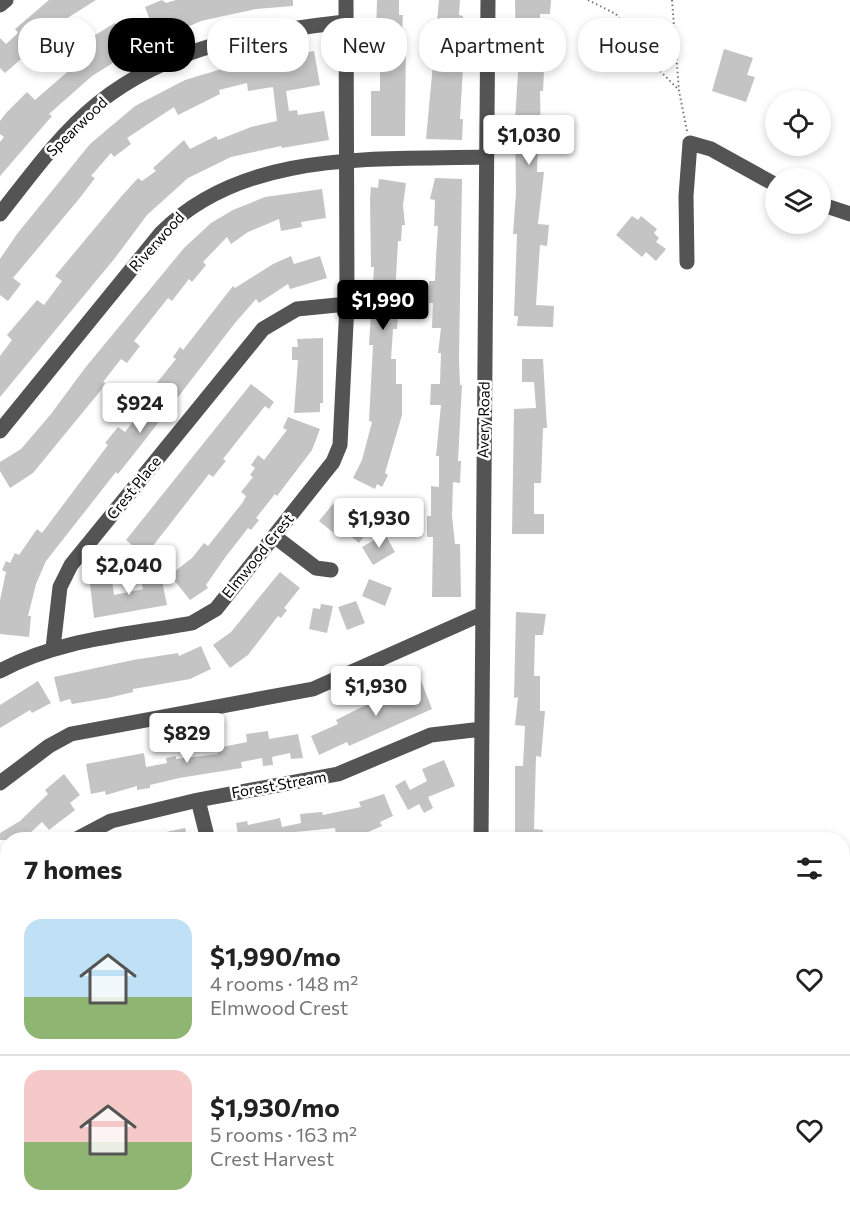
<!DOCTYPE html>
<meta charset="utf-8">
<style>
:root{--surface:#fff;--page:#f2f2f2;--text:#222;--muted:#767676;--line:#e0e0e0;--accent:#000}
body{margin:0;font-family:Commissioner,sans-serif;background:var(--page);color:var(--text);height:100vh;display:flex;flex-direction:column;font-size:22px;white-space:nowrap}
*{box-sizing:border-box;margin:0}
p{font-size:20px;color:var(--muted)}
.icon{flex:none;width:33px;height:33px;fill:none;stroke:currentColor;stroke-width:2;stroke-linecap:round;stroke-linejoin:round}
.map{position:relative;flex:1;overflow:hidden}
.side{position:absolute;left:0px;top:832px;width:850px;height:386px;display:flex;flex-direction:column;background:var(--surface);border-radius:24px 24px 0 0;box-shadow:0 3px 9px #0003}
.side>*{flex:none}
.top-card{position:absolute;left:18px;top:18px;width:814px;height:54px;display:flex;gap:12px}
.tools{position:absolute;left:765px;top:90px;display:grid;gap:12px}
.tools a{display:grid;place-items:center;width:66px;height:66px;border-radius:50%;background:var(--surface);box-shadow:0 3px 9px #0003;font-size:30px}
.price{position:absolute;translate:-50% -51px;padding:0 14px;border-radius:6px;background:#fff;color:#222;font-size:20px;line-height:39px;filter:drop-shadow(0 2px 3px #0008)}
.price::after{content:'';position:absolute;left:50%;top:36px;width:18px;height:14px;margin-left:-9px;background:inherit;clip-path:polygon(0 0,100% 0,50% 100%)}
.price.active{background:var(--accent);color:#fff}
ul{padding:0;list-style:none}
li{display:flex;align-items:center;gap:18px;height:150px;padding:0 24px}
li+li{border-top:2px solid var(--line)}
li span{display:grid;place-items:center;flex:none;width:168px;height:120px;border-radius:18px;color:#555}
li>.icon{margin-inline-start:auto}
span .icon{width:72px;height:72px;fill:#fffc;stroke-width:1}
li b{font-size:26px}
h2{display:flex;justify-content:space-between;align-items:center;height:72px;padding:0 24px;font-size:26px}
.pill{padding:0 21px;border-radius:24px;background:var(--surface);box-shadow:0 3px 9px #0003;font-size:21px;line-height:54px}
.pill.active{background:var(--accent);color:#fff}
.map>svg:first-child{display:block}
</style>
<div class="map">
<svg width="850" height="1217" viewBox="0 0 850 1217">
<rect width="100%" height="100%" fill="#fff"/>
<!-- building -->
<path fill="#c4c4c4" d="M49 0H96L69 17 5 73 0 68V38L6 44 18 33 15 29Z
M162 0 166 3 176 0H293V6L256 9 201 21 132 51 92 76 49 114 52 116 0 176V142L4 137 0 134V121L6 113 27 92 35 100 81 60 76 53 82 48 80 44 115 23 122 35 150 20 145 7Z
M377 0H399V15H403L402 34H406L405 136H371V91H380V71H371V34H376Z
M439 0H460L459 15 463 16 459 67 463 68 460 119H463L462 140 426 139Z
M515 0H551L550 14H540V70L544 71 543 91H540L541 142H538L537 172H544L538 224 549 225 547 246 540 245 536 305 554 306 553 327 517 326 518 316H514L517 234H513L516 193 515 121 519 56H516Z
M724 49 753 58 747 75 755 77 746 102 712 91Z
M314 51 320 85 286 91 289 111 297 110 298 115 324 111 329 140 282 148 281 146 231 157 188 178 147 215 115 258 0 397V356L12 340 7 335 37 300 44 305 62 281 55 276 120 198 138 178 142 181 156 171 153 168 184 140 190 149 216 136 218 140 251 127 277 121 273 87 248 91 247 83 219 90 220 94 178 115 174 107 127 138 131 144 114 157 111 153 91 176 95 178 79 199 13 278 21 284 8 301 0 295V259L17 234 90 144 135 106 185 80 238 64Z
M435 178 462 179 459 359 460 385H462L458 461H461L460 483 453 482 452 516 455 544H460L461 597H432L433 537H427V516H431V486L439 487V456H436L441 405H430L431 384H440L441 353H438L441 328H432L433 303H429V281H435L436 257 438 226H434L435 200 430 199Z
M379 179 406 183 403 205 405 225H402L401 241H398L394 315 398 316 397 329H393L391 359H396V384H402V415L385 473 388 475 382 487 377 484 375 489 353 478 362 460 372 422 369 421 373 345H369L374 267H371L370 198 371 187 378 188Z
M322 189 326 218 301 222 302 227 281 231 279 219 248 232 231 244 227 237 203 262 206 265 192 282 189 279 172 301 168 298 134 341 140 346 127 363 121 359 103 382 106 384 33 473 10 488 0 471V462L21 449 51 414 85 368 184 248 211 223 233 210 265 197Z
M632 216 638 220 641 216 657 229 654 233 659 238 656 242 666 249 656 261 646 252 642 257 616 235Z
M291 256 294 264 320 256 327 278 290 289 288 284 259 303 256 299 235 323 141 445 118 474 116 472 46 561 36 584 28 616H31L29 637 0 634V600L6 572 2 570 6 561 10 563 15 553 19 555 37 529 42 533 108 445 105 443 118 427 125 432 144 408 139 405 176 359 173 357 180 347 183 350 233 286 235 288 273 264Z
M323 338V403H320V412L294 413 298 360H292V347H298L297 339Z
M522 359H543L547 428H543L541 483H534V514H544V534H512L514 409 536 408 534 382H522Z
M251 384 274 402 269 409 265 406 223 459 226 461 213 477 209 474 145 556 126 540Z
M288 417 320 429 312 450 277 496 275 494 256 518 259 520 251 530 248 528 224 559 206 585 208 588 190 600 170 575 192 558 204 543 208 546 243 502 246 496 241 492 253 477 250 475 255 468 251 465 258 455 264 460 287 430 283 428Z
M337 499 358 515 361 511 375 522 359 543 339 527 334 533 319 521Z
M385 534 395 552 373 565 362 547Z
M159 567 167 605 94 618 90 584 112 581 114 595 143 589 139 571Z
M280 572 300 588 284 608 287 610 281 618 278 616 248 655 230 668 213 645 231 632Z
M369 579 392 588 385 606 362 596Z
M356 601 365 623 347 630 338 607Z
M321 604 333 606 327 633 309 629 313 608 320 609Z
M516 612 546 614 543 635H535L534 676H540V711H545L541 757 536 756 534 829 543 830 542 840H515V766H523L525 726 515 725 518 697 514 698Z
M201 646 211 669 190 679 133 689V692L108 698 72 704 70 699 60 702 54 677 133 660 178 653 179 656Z
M420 678 432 709 349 746 347 742 319 755 311 736 338 724 336 720 376 700 374 697Z
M38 681 51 703 32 713 30 710 0 728V705Z
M268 731 269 739 298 734 303 758 291 759 290 753 272 757 273 765 263 766 262 758 241 762 242 768 179 778 150 785V788L137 790V786L106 795 105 791 91 794 86 764 144 753 146 767 167 763 166 758 176 756V759L218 754 217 748 247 742 246 734Z
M444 760 455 786 428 797 433 808 424 813 419 804 408 810 395 786 405 780 410 790 427 781 422 769Z
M64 774 80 795 70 803 75 810 49 830 42 822 29 834 34 840H0V833L20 821 48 794 45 790Z
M384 794 393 816 380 822 382 826 361 835V837L337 840 335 828 295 832 297 840H239L236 823 247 821 248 825 280 818 282 827 301 823 300 814 322 812 323 815 361 807 359 802Z
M185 828 188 840H147V836Z"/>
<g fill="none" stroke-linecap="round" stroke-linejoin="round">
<!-- path -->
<path stroke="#767676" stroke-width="2" stroke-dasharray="1.5 3" stroke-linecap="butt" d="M588 0 616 14 643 54 678 89
M672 0 679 91 687 131"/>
<!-- minor -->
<path stroke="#545454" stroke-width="15" d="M0 5 6 0
M820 204 850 214
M0 214C30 176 59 135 97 104 169 46 256 32 345 22
M687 262 686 196 690 143 711 149 776 185
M0 431 161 233C244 149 376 160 486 157
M274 536 316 568 331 570
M53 648 60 587 71 565 263 329 297 309 347 304
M0 671C58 639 128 635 192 623L216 609 333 462 340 445 347 304 346 0
M0 783 49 746 71 734 313 689 482 614
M198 800 208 840
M75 840 111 821 198 800 338 774 431 735 482 729
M481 840 488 0
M0 895 8 890
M0 999 8 1020
M0 1102H8
M480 1210V1217
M33 1217 34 1210"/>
</g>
<g text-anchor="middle" stroke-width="5" stroke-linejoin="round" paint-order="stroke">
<!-- street labels -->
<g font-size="15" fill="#000" stroke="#fff">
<text transform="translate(77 127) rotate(-44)" y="5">Spearwood</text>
<text transform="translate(157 242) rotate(-48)" y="5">Riverwood</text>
<text transform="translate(484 420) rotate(-89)" y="5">Avery Road</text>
<text transform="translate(134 488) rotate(-51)" y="5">Crest Place</text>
<text transform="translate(258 556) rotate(-51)" y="5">Elmwood Crest</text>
<text transform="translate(279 785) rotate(-10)" y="5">Forest Stream</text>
</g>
</g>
</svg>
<div class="tools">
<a><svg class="icon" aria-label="locate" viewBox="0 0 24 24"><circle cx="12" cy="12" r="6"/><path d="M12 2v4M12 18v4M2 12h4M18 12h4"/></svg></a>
<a><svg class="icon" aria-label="layers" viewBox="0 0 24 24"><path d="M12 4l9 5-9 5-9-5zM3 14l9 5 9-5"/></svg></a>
</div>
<b class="price" style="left:529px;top:166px">$1,030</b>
<b class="price active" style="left:383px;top:331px">$1,990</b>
<b class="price" style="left:140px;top:434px">$924</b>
<b class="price" style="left:379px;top:549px">$1,930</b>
<b class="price" style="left:129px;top:596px">$2,040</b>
<b class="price" style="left:376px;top:717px">$1,930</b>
<b class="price" style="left:187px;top:764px">$829</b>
<div class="top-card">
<a class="pill">Buy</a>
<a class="pill active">Rent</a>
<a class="pill">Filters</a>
<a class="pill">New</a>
<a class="pill">Apartment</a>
<a class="pill">House</a>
</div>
<section class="side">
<h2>7 homes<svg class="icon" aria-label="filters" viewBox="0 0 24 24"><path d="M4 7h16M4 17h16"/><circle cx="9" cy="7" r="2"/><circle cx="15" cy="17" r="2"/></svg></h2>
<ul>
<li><span style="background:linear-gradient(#bfe0f5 65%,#8fb573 0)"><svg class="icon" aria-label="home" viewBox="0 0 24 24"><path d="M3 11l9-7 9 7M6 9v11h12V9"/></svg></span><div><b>$1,990/mo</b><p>4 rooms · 148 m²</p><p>Elmwood Crest</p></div><svg class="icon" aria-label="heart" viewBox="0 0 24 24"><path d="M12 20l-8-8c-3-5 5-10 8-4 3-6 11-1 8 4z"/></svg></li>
<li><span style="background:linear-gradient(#f6c9c9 60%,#8fb573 0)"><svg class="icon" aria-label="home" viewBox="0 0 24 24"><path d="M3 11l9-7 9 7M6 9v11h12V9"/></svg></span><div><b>$1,930/mo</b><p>5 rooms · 163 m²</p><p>Crest Harvest</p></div><svg class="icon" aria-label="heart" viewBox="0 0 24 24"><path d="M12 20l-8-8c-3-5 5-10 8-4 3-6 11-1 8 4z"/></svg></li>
</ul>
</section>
</div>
